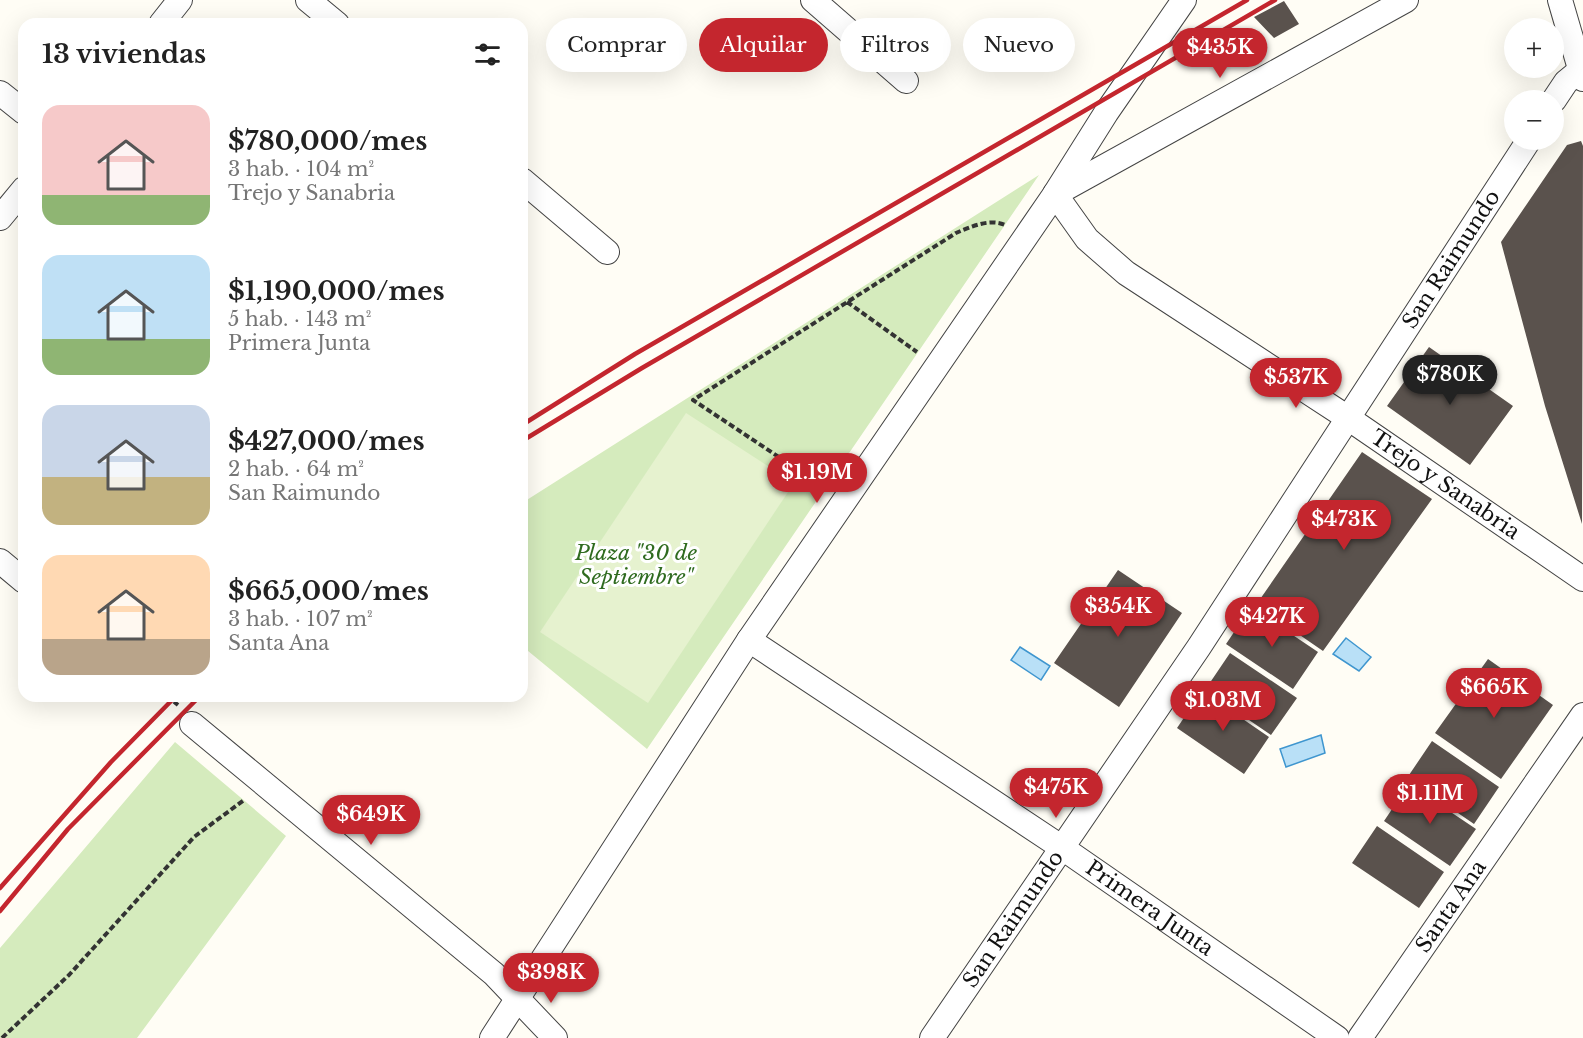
<!DOCTYPE html>
<html lang="es">
<meta charset="utf-8">
<style>
:root{--surface:#fff;--page:#f2f2f2;--text:#222;--muted:#767676;--accent:#c4262e}
body{margin:0;font-family:"Libre Baskerville",serif;background:var(--page);color:var(--text);height:100vh;display:flex;flex-direction:column;font-size:22px;white-space:nowrap}
*{box-sizing:border-box;margin:0}
p{font-size:20px;color:var(--muted)}
.icon{flex:none;width:33px;height:33px;fill:none;stroke:currentColor;stroke-width:2;stroke-linecap:round;stroke-linejoin:round}
.map{position:relative;flex:1;overflow:hidden}
.panel{position:absolute;left:18px;top:18px;width:510px;height:684px;display:flex;flex-direction:column;background:var(--surface);border-radius:18px;box-shadow:0 6px 24px #0002}
.panel>*{flex:none}
.top-card{position:absolute;left:546px;top:18px;width:570px;height:54px;display:flex;gap:12px}
.controls{position:absolute;left:1504px;top:18px;display:grid;gap:12px}
.controls a{display:grid;place-items:center;width:60px;height:60px;border-radius:50%;background:var(--surface);box-shadow:0 6px 24px #0002;font-size:30px}
.price{position:absolute;translate:-50% -51px;padding:0 14px;border-radius:21px;background:var(--accent);color:#fff;font-size:20px;line-height:39px;filter:drop-shadow(0 2px 3px #0008)}
.price::after{content:'';position:absolute;left:50%;top:36px;width:18px;height:14px;margin-left:-9px;background:inherit;clip-path:polygon(0 0,100% 0,50% 100%)}
.price.on{background:#222;color:#fff}
ul{padding:0;list-style:none}
li{display:flex;align-items:center;gap:18px;height:150px;padding:0 24px}
li span{display:grid;place-items:center;flex:none;width:168px;height:120px;border-radius:18px;color:#555}
li>.icon{margin-inline-start:auto}
span .icon{width:72px;height:72px;fill:#fffc;stroke-width:1}
li b{font-size:26px}
h2{display:flex;justify-content:space-between;align-items:center;height:72px;padding:0 24px;font-size:26px}
.pill{padding:0 21px;border-radius:27px;background:var(--surface);box-shadow:0 6px 24px #0002;font-size:21px;line-height:54px}
.pill.on{background:var(--accent);color:#fff}
.map>svg:first-child{display:block}
</style>
<div class="map">
<svg width="1583" height="1038" viewBox="0 0 1583 1038">
<rect width="100%" height="100%" fill="#fffdf5"/>
<!-- green -->
<path fill="#d5ebbd" d="M1039 175 647 749 522 646V503Z
M175 742 286 836 137 1038H0V948Z"/>
<!-- pitch -->
<path fill="#e6f2cf" d="M686 413 794 483 648 703 540 632Z"/>
<!-- water -->
<path fill="#b9e0f7" stroke="#3f96cf" stroke-width="1.5" d="M1346 638 1371 657 1359 671 1333 654Z
M1020 647 1050 666 1041 680 1011 660Z
M1321 735 1325 753 1286 767 1280 749Z"/>
<!-- building -->
<path fill="#5a524d" d="M1284 1 1299 24 1274 38 1254 17Z
M1581 141 1583 146 1582 524 1545 406 1501 242 1567 145Z
M1429 347 1513 406 1470 465 1387 406Z
M1362 452 1432 499 1323 651 1256 605Z
M1118 570 1182 613 1119 707 1054 663Z
M1251 607 1318 652 1293 689 1226 644Z
M1230 653 1297 698 1271 735 1205 690Z
M1488 659 1553 705 1501 779 1435 733Z
M1202 691 1269 737 1244 774 1177 728Z
M1432 741 1499 787 1474 824 1407 778Z
M1409 784 1476 829 1450 866 1384 821Z
M1377 826 1444 872 1419 908 1352 863Z"/>
<g fill="none" stroke-linecap="round" stroke-linejoin="round">
<!-- minor casing -->
<g stroke="#444" stroke-width="26">
<g id="minor">
<path d="M308 0 337 24"/>
<path d="M813 0 906 81"/>
<path id="s1" d="M1406 0 1055 194 1087 239 1126 273 1348 418 1583 579"/>
<path d="M1560 0 1583 79"/>
<path d="M161 24 180 0"/>
<path d="M0 93 24 112"/>
<path d="M1554 100 1566 82 1583 68"/>
<path d="M522 180 607 252"/>
<path d="M0 218 24 189"/>
<path d="M0 561 24 581"/>
<path id="s2" d="M749 640 1061 847 1337 1038"/>
<path d="M192 724 494 974 555 1038"/>
<path d="M492 1038 749 640 1055 194 1106 113 1184 0"/>
<path id="s3" d="M932 1038 1199 647 1529 140"/>
<path id="s4" d="M1360 1038 1583 715"/>
</g>
</g>
<!-- path -->
<path stroke="#333" stroke-width="4" stroke-dasharray="6 3" stroke-linecap="butt" d="M847 302 917 352
M824 487 693 400 956 233C970 227 990 218 1005 225
M167 696 178 705
M2 1038 69 975 194 837 244 800"/>
<!-- minor -->
<use href="#minor" stroke="#fff" stroke-width="24"/>
<!-- rail -->
<path stroke="#c4262e" stroke-width="4.5" d="M522 425 635 354 1247 0
M522 441 642 368 1275 0
M0 888 111 762 176 696
M0 911 68 829 200 696"/>
</g>
<g text-anchor="middle" stroke-width="6" stroke-linejoin="round" paint-order="stroke">
<!-- street labels -->
<g font-size="21" fill="#111" stroke="#fff">
<text dy="7" stroke="none"><textPath href="#s3" startOffset="936">San Raimundo</textPath></text>
<text dy="7" stroke="none"><textPath href="#s1" startOffset="891">Trejo y Sanabria</textPath></text>
<text dy="7" stroke="none"><textPath href="#s4" startOffset="160">Santa Ana</textPath></text>
<text dy="7" stroke="none"><textPath href="#s2" startOffset="482">Primera Junta</textPath></text>
<text dy="7" stroke="none"><textPath href="#s3" startOffset="144">San Raimundo</textPath></text>
</g>
<!-- park labels -->
<g font-size="21" font-style="italic" fill="#2f6b1f" stroke="#fff">
<text x="636" y="560">Plaza "30 de<tspan x="636" dy="24">Septiembre"</tspan></text>
</g>
</g>
</svg>
<div class="controls">
<a>+</a>
<a>−</a>
</div>
<b class="price" style="left:1220px;top:79px">$435K</b>
<b class="price on" style="left:1450px;top:406px">$780K</b>
<b class="price" style="left:1296px;top:409px">$537K</b>
<b class="price" style="left:817px;top:504px">$1.19M</b>
<b class="price" style="left:1344px;top:551px">$473K</b>
<b class="price" style="left:1118px;top:638px">$354K</b>
<b class="price" style="left:1272px;top:648px">$427K</b>
<b class="price" style="left:1494px;top:719px">$665K</b>
<b class="price" style="left:1223px;top:732px">$1.03M</b>
<b class="price" style="left:1056px;top:819px">$475K</b>
<b class="price" style="left:1430px;top:825px">$1.11M</b>
<b class="price" style="left:371px;top:846px">$649K</b>
<b class="price" style="left:551px;top:1004px">$398K</b>
<div class="top-card">
<a class="pill">Comprar</a>
<a class="pill on">Alquilar</a>
<a class="pill">Filtros</a>
<a class="pill">Nuevo</a>
</div>
<section class="panel">
<h2>13 viviendas<svg class="icon" aria-label="filters" viewBox="0 0 24 24"><path d="M4 7h16M4 17h16"/><circle cx="9" cy="7" r="2"/><circle cx="15" cy="17" r="2"/></svg></h2>
<ul>
<li><span style="background:linear-gradient(#f6c9c9 75%,#8fb573 0)"><svg class="icon" aria-label="home" viewBox="0 0 24 24"><path d="M3 11l9-7 9 7M6 9v11h12V9"/></svg></span><div><b>$780,000/mes</b><p>3 hab. · 104 m²</p><p>Trejo y Sanabria</p></div></li>
<li><span style="background:linear-gradient(#bfe0f5 70%,#8fb573 0)"><svg class="icon" aria-label="home" viewBox="0 0 24 24"><path d="M3 11l9-7 9 7M6 9v11h12V9"/></svg></span><div><b>$1,190,000/mes</b><p>5 hab. · 143 m²</p><p>Primera Junta</p></div></li>
<li><span style="background:linear-gradient(#c9d6e8 60%,#c2b280 0)"><svg class="icon" aria-label="home" viewBox="0 0 24 24"><path d="M3 11l9-7 9 7M6 9v11h12V9"/></svg></span><div><b>$427,000/mes</b><p>2 hab. · 64 m²</p><p>San Raimundo</p></div></li>
<li><span style="background:linear-gradient(#ffd9b3 70%,#b9a48a 0)"><svg class="icon" aria-label="home" viewBox="0 0 24 24"><path d="M3 11l9-7 9 7M6 9v11h12V9"/></svg></span><div><b>$665,000/mes</b><p>3 hab. · 107 m²</p><p>Santa Ana</p></div></li>
</ul>
</section>
</div>
